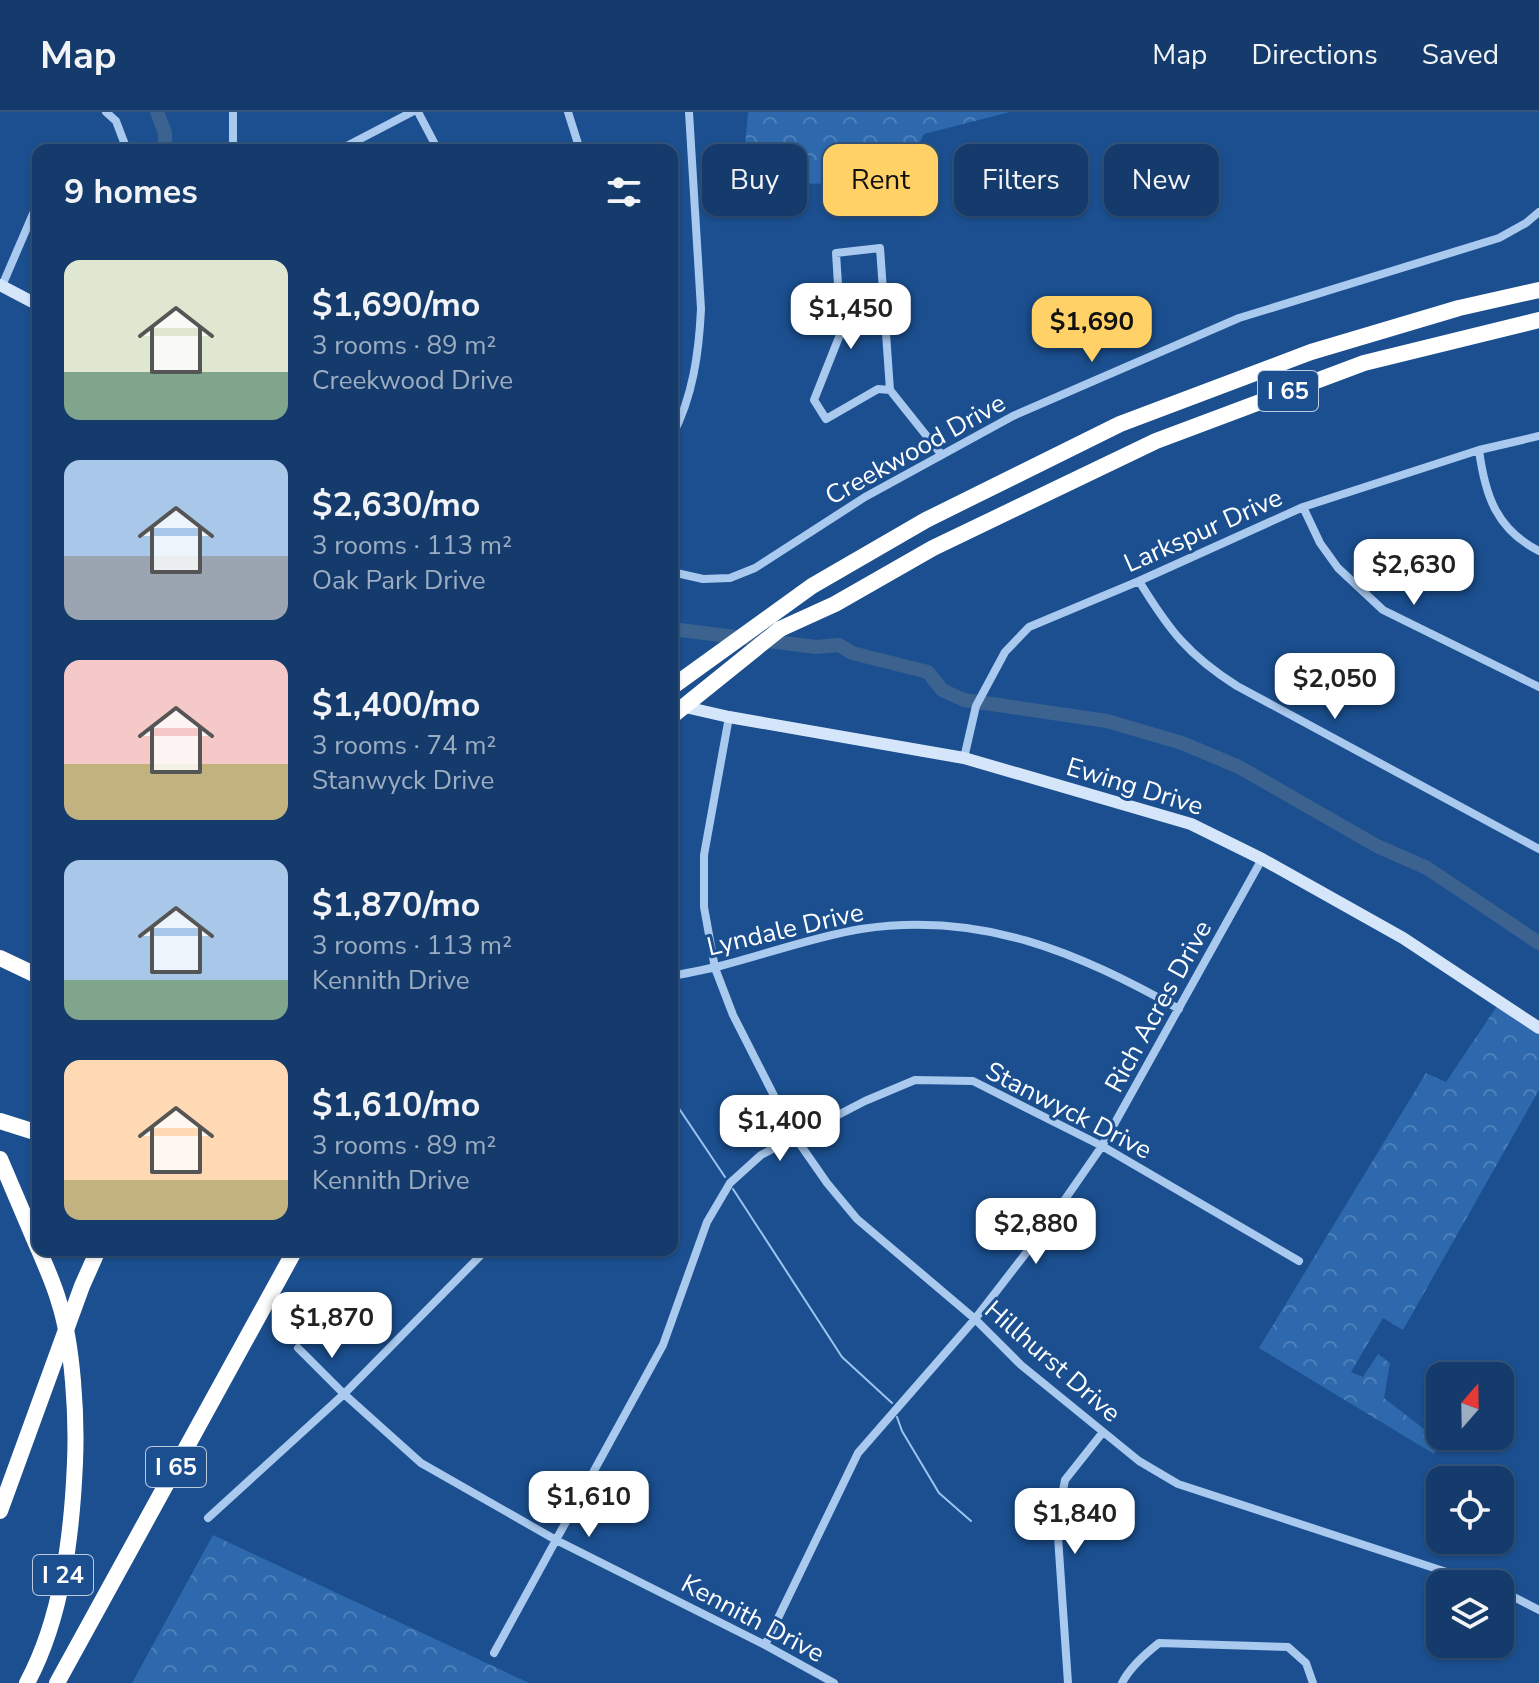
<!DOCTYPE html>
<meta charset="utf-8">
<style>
:root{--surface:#143b6b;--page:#1d4271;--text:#f1f3f6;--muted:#9dadc1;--line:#33557e;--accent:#ffd166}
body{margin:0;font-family:"Nunito Sans",sans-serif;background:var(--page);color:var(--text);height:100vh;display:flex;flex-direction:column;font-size:30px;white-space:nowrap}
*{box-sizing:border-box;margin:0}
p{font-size:26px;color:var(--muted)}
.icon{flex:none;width:44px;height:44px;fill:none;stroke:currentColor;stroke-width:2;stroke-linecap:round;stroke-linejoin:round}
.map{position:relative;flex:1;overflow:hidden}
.details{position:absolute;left:32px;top:32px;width:646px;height:1112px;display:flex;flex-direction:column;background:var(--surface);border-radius:16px;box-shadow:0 2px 6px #0004,0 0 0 2px var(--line)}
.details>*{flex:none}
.banner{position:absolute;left:702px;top:32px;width:716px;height:72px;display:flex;gap:16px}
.needle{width:52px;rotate:20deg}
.fabs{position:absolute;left:1426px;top:1250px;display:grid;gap:16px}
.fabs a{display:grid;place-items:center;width:88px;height:88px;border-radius:16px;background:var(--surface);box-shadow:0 2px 6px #0004,0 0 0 2px var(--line);font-size:40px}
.price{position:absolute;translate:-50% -68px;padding:0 18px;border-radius:16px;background:#fff;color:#222;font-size:26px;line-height:52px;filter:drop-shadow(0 2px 4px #0008)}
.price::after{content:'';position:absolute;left:50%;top:48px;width:24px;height:18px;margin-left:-12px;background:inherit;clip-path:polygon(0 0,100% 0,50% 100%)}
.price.on{background:var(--accent);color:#111}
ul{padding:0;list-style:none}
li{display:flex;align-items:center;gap:24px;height:200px;padding:0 32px}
li span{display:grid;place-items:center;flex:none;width:224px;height:160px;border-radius:16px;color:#555}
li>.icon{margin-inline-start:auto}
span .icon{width:96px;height:96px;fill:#fffc;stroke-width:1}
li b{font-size:34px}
h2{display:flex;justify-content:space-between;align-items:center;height:96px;padding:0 32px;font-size:34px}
.chip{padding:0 28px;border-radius:16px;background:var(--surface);box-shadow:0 2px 6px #0004,0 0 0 2px var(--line);font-size:28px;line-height:72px}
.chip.on{background:var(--accent);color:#111}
header{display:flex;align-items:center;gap:48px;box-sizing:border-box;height:112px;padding:0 40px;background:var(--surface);border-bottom:2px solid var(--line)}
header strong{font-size:38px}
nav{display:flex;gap:44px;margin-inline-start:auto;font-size:28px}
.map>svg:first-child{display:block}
</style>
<header>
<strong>Map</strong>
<nav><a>Map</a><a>Directions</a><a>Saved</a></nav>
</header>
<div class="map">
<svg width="1539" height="1571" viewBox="0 0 1539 1571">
<defs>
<pattern id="forest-crowns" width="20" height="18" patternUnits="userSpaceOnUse" patternTransform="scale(2)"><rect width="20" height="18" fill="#2e69ad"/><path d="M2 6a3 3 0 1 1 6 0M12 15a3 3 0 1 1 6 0" fill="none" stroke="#4d80b9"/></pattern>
</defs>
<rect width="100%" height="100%" fill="#1b4f8f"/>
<!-- forest -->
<path fill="url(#forest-crowns)" d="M748 0H1010L924 22 920 30 924 58 870 72 742 71Z
M1497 894 1539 923V978L1403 1218 1383 1206 1351 1260 1363 1265 1378 1242 1390 1251 1384 1286 1442 1331 1434 1342 1259 1236 1426 961 1446 970Z
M213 1423 529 1571H132Z"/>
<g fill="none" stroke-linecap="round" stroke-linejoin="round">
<!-- stream -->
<path stroke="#9cc4f0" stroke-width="2" d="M672 930 679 943 672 966
M672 986 725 1065
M733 1077 842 1245 892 1291
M897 1305 902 1319 939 1381 971 1409"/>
<!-- river -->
<path stroke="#3c6290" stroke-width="14" d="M157 0 165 21V38
M672 517 816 535 839 533 852 541 928 560 942 578 964 588 1107 609 1182 631 1239 655 1377 734 1427 756 1539 831"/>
<!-- street -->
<path stroke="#a9c9ee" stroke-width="8" d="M106 0 116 9 127 38
M418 0 438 38
M568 0 580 38
M233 38V0
M339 38 412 0
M2 174 38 90
M890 278 878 277 826 307 814 288 841 220 836 141 880 136 890 278 941 342
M672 324C693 285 699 240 701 197L689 0
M1479 338C1485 383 1496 417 1539 439
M1303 395 1320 431 1338 456 1383 498 1539 575
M672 460 703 467 730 466 755 456 865 385 1013 304 1239 206 1499 126 1526 111 1539 100
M1139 469C1169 518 1188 543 1237 574L1539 737
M729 605 704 743V795L715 856 733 903 795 1025 827 1071 857 1107 975 1207 1021 1253 1139 1349 1178 1372 1483 1472
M964 646 976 594 1005 540 1029 515 1139 469 1303 395 1479 338 1539 324
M672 864C688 861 704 858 720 854 767 842 813 825 861 817 982 799 1077 840 1179 897
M298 1236 344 1282 421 1351 556 1428 765 1533 834 1571
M208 1406 344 1282 486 1138
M1500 1478 1539 1498
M765 1533 858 1341 975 1207 1043 1119 1102 1034 1262 747
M494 1541 663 1233 707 1110 730 1071 761 1043 865 989 915 968 973 969 1102 1034 1299 1149
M1068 1571 1057 1410 1065 1368 1103 1320
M1122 1571C1130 1555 1145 1542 1159 1531L1288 1535 1306 1551 1313 1571"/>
<!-- secondary -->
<path stroke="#d6e6fa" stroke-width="12" d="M0 173 38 193
M672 592 729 605 964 646 1191 712 1262 747 1403 826 1539 916"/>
<!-- highway -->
<path stroke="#fff" stroke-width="16" d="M780 517 835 492 933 436 1156 329 1364 251 1539 208
M672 575 812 474 926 408 1120 312 1311 240 1459 196 1539 178
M0 846 38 864
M0 1009 38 1021
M0 1047 38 1136
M0 1399 82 1174 98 1138
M27 1571C62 1506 72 1423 75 1350
M57 1571 295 1138"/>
<!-- highway-bridge -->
<path stroke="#fff" stroke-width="16" d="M672 604 780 517
M39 1138C46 1155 54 1172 59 1190 73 1233 77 1305 75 1350"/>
</g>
<g text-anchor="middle" stroke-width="6" stroke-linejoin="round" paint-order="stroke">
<!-- shield labels -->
<g fill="#1b4f8f" stroke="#bbcadd" stroke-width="2">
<rect x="1258" y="259" width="60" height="40" rx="6"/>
<rect x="146" y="1335" width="60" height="40" rx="6"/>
<rect x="33" y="1443" width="60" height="40" rx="6"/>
</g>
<g font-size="24" font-weight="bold" fill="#fff">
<text x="1288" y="287">I 65</text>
<text x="176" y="1363">I 65</text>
<text x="63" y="1471">I 24</text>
</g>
<!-- street labels -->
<g font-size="26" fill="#fff" stroke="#1b4f8f">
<text transform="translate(915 337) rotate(-29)" y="9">Creekwood Drive</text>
<text transform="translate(1203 418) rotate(-24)" y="9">Larkspur Drive</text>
<text transform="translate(1135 674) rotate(17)" y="9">Ewing Drive</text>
<text transform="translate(785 817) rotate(-13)" y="9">Lyndale Drive</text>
<text transform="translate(1158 894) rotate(-61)" y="9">Rich Acres Drive</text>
<text transform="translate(1069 998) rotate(27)" y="9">Stanwyck Drive</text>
<text transform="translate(1053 1249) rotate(41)" y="9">Hillhurst Drive</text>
<text transform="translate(753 1506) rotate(28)" y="9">Kennith Drive</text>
</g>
</g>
</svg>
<div class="fabs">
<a><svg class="needle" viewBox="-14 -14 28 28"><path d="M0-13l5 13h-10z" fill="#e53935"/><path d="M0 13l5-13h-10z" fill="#9dadc1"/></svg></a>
<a><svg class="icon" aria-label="locate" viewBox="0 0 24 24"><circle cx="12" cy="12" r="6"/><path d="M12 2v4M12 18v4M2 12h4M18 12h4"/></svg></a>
<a><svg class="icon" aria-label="layers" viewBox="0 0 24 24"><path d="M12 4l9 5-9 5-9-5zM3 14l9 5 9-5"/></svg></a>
</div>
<b class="price" style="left:851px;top:239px">$1,450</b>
<b class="price on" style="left:1092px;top:252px">$1,690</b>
<b class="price" style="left:1414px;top:495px">$2,630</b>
<b class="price" style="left:1335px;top:609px">$2,050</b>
<b class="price" style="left:780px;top:1051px">$1,400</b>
<b class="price" style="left:1036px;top:1154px">$2,880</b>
<b class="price" style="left:332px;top:1248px">$1,870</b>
<b class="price" style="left:589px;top:1427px">$1,610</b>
<b class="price" style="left:1075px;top:1444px">$1,840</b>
<div class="banner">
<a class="chip">Buy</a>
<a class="chip on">Rent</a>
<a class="chip">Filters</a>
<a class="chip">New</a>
</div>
<section class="details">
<h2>9 homes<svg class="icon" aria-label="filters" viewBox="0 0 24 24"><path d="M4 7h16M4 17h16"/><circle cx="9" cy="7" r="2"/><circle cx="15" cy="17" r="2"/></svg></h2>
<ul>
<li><span style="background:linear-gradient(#dfe7d0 70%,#7fa58c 0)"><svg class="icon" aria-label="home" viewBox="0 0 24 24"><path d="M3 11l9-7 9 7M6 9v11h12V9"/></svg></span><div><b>$1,690/mo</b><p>3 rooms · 89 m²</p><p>Creekwood Drive</p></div></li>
<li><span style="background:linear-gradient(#a9c7e8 60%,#9aa5b1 0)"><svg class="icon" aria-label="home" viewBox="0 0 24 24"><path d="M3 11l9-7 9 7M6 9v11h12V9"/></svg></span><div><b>$2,630/mo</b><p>3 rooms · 113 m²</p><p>Oak Park Drive</p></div></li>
<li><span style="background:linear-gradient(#f6c9c9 65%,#c2b280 0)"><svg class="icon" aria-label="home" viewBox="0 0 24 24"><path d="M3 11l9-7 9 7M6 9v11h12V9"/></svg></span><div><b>$1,400/mo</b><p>3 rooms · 74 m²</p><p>Stanwyck Drive</p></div></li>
<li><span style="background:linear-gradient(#a9c7e8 75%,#7fa58c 0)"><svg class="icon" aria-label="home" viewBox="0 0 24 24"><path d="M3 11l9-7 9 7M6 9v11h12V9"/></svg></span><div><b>$1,870/mo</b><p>3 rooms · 113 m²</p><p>Kennith Drive</p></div></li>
<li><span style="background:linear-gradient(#ffd9b3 75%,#c2b280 0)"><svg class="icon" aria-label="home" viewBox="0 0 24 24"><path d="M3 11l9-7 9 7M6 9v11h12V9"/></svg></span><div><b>$1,610/mo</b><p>3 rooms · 89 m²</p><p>Kennith Drive</p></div></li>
</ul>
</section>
</div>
